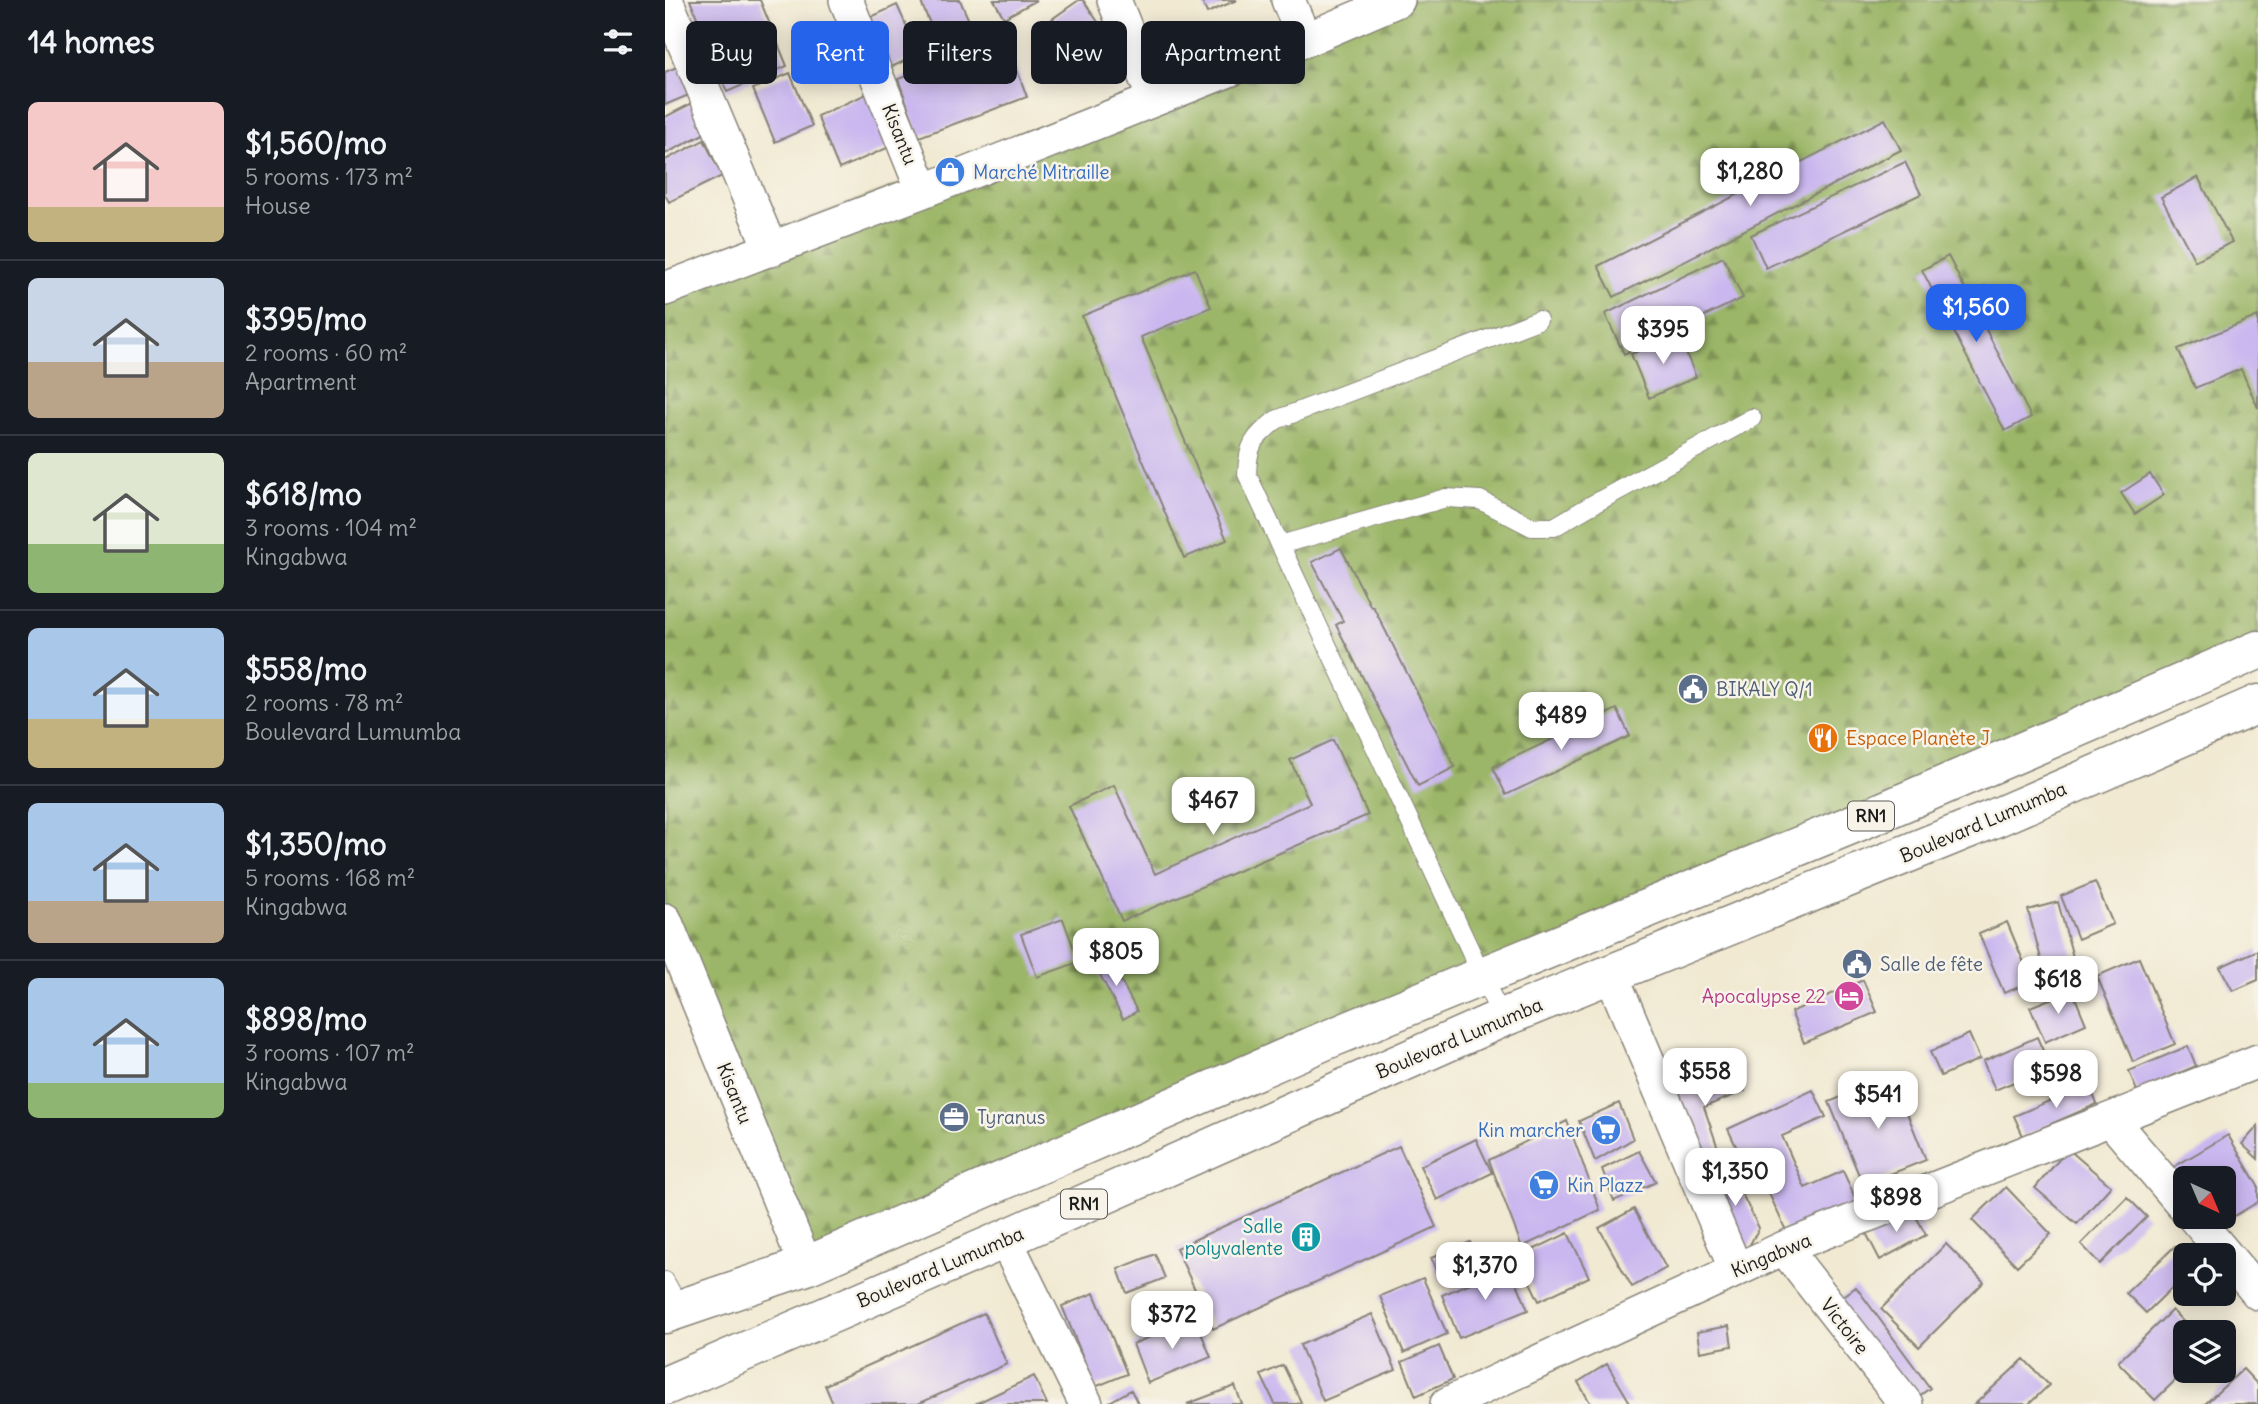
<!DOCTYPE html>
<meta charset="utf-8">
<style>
:root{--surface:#171b24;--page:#20242c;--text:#f1f3f6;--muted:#9ea1a6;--line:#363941;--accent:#2563eb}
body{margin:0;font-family:Delius,sans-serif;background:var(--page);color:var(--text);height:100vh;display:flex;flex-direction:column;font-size:26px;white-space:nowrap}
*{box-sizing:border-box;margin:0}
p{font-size:23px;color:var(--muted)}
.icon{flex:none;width:38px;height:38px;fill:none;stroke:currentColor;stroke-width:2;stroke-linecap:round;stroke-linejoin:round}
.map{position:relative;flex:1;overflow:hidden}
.sheet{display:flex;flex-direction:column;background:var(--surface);width:665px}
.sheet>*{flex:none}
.guide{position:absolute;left:21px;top:21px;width:665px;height:63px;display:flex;gap:14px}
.needle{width:46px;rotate:136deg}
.fabs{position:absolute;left:1508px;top:1166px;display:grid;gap:14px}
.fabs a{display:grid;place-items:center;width:63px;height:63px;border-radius:10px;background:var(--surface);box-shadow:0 4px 18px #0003;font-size:35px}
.price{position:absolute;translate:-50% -60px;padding:0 16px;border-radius:14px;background:#fff;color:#222;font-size:23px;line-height:46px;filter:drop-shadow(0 2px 4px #0008)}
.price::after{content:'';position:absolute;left:50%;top:42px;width:21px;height:16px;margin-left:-10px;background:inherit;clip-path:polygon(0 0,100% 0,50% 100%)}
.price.on{background:var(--accent);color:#fff}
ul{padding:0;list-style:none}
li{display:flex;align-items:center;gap:21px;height:175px;padding:0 28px}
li+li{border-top:2px solid var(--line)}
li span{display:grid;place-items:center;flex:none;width:196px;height:140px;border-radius:10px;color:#555}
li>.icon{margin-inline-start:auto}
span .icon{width:84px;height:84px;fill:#fffc;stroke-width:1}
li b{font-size:30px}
h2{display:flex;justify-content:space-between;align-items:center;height:84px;padding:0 28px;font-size:30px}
.chip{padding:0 24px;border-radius:10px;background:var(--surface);box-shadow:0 4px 18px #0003;font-size:24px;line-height:63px}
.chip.on{background:var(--accent);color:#fff}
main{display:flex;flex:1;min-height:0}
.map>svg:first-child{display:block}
</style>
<main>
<section class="sheet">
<h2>14 homes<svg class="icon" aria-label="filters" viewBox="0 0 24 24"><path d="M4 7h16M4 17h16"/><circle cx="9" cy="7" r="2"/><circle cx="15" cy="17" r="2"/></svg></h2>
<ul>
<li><span style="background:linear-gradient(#f6c9c9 75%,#c2b280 0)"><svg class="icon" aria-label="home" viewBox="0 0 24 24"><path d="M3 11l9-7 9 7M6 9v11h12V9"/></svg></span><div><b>$1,560/mo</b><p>5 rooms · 173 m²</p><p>House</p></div></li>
<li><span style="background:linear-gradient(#c9d6e8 60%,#b9a48a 0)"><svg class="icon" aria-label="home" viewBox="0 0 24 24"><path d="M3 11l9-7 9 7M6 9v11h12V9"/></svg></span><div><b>$395/mo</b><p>2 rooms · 60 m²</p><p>Apartment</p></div></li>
<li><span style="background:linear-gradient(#dfe7d0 65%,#8fb573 0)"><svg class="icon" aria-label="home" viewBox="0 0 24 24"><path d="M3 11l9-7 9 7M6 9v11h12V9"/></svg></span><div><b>$618/mo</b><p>3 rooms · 104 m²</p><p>Kingabwa</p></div></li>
<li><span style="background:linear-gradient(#a9c7e8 65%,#c2b280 0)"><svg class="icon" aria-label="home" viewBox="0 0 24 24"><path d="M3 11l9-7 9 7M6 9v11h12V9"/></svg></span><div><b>$558/mo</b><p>2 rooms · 78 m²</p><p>Boulevard Lumumba</p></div></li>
<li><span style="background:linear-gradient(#a9c7e8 70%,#b9a48a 0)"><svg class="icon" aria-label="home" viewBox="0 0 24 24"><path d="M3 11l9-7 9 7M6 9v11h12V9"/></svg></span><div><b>$1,350/mo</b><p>5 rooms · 168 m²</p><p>Kingabwa</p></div></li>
<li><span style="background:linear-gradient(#a9c7e8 75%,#8fb573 0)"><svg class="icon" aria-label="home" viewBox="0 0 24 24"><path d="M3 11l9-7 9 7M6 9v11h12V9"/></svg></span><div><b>$898/mo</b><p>3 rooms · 107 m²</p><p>Kingabwa</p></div></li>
</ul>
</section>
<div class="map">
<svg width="1593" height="1404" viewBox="0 0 1593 1404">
<defs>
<pattern id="forest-firs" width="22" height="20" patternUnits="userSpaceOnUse" patternTransform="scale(1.75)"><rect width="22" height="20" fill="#9bb667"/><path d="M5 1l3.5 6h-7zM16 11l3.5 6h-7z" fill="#7e9354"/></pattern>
</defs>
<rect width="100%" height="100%" fill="#f7f3e8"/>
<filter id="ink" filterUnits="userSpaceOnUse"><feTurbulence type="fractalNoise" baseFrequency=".0143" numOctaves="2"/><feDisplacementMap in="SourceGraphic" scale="14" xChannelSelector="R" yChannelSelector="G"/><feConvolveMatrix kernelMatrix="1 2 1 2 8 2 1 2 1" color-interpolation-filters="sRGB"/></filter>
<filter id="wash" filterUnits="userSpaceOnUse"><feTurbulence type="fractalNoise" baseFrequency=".00686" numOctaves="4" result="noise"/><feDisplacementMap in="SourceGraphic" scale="28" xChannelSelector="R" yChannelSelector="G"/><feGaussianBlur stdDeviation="1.57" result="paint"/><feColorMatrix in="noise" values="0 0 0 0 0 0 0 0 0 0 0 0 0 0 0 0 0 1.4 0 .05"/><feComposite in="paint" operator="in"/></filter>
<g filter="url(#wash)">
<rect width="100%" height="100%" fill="#f1e9d2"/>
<!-- forest -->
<path fill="url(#forest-firs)" stroke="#5c6942" stroke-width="2" d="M736 0H1593V650L141 1266 0 946V272Z"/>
<g id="blocks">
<!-- building -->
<path fill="#cab7ef" d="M25 0H95L122 66 62 92Z
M255 0H295L305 23 271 38Z
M329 0H372L339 18Z
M414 0H418L446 41 416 61 387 19Z
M536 0H572L542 13Z
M232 5 254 54 214 73 191 24Z
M341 40 362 97 254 137 233 79Z
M19 64 31 92 0 105V72Z
M125 73 147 126 110 142 88 89Z
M206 92 229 145 174 169 152 116Z
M33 100 48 129 0 154V117Z
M1220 119 1236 150 949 297 933 266Z
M39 140 57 176 4 202 0 195V160Z
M1240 162 1256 194 1101 268 1086 235Z
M1533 177 1567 242 1530 261 1496 197Z
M1283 256 1366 417 1340 431 1257 270Z
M1058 257 1078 298 959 354 940 314Z
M530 269 546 307 476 337 562 540 519 558 417 316Z
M1593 316V408L1576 369 1530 388 1513 349Z
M1013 334 1031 377 984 398 966 354Z
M1485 474 1499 495 1470 514 1456 493Z
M676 548 706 607 708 606 790 767 753 786 671 625 678 621 647 562Z
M952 709 965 736 841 795 828 767Z
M668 740 703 815 457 921 404 806 449 785 490 874 645 803 625 760Z
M1430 882 1448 924 1413 939 1396 896Z
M1393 902 1412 972 1382 981 1363 910Z
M398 919 414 962 372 977 356 934Z
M1342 922 1367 982 1339 993 1314 934Z
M1593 950V980L1568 991 1555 967Z
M444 958 472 1011 458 1019 430 965Z
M1474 958 1510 1044 1468 1062 1432 976Z
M1198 980 1212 1012 1139 1043 1126 1012Z
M1407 990 1421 1024 1380 1042 1365 1007Z
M1304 1034 1315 1059 1276 1076 1265 1052Z
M1372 1037 1385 1067 1330 1090 1318 1061Z
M1523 1046 1531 1066 1472 1091 1464 1071Z
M1071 1059 1080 1091 1039 1107 1058 1163 1039 1173 1001 1088Z
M1227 1076 1261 1160 1198 1185 1164 1102Z
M1424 1084 1432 1104 1358 1136 1349 1116Z
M1148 1090 1161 1117 1117 1136 1140 1188 1178 1171 1192 1202 1122 1233 1085 1151 1075 1155 1063 1129Z
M954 1103 968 1139 930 1161 914 1121Z
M902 1121 935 1210 857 1247 824 1160Z
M1593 1126V1159L1577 1144Z
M1563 1135 1593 1186V1202L1544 1231 1536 1216H1559V1178H1521V1191L1507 1168Z
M811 1139 827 1173 772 1200 755 1166Z
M734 1146 771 1227 548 1329 511 1248Z
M1403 1149 1446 1186 1412 1224 1370 1188Z
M974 1151 991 1182 949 1201 937 1169Z
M1064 1168 1094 1228 1083 1248 1074 1245 1044 1182Z
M1341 1187 1386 1234 1352 1266 1307 1220Z
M1462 1197 1482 1217 1435 1264 1416 1244Z
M969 1209 1001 1268 967 1287 934 1228Z
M1247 1209 1261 1235 1215 1260 1201 1233Z
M903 1233 924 1277 874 1301 853 1257Z
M805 1242 814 1263 775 1279 766 1258Z
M1281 1244 1319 1282 1254 1347 1216 1309Z
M1510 1246 1521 1257V1274L1481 1313 1461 1293Z
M490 1254 500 1278 462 1293 453 1269Z
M845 1266 863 1310 794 1338 777 1295Z
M758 1278 782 1334 739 1353 715 1296Z
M1191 1287 1265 1388 1243 1404 1169 1303Z
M429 1293 462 1374 430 1387 397 1306Z
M1507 1310 1528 1332H1521V1370L1490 1400 1453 1362Z
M319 1313 342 1364 253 1404H168L160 1385Z
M707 1314 731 1370 658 1401 635 1345Z
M530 1318 546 1357 483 1383 468 1344Z
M1064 1326 1067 1346 1035 1352 1032 1332Z
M774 1346 788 1379 751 1396 737 1362Z
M1359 1359 1384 1385 1364 1404H1310Z
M942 1364 966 1404H926L913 1382Z
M618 1365 636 1402 632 1404H610L596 1375Z
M1578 1369 1593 1385V1404H1540Z
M369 1376 382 1404H310Z
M570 1386 577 1404H522Z
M466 1390 473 1404H441Z"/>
</g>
</g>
<g filter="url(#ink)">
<use href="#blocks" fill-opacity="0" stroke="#868277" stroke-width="2"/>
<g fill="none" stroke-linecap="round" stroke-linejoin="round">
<!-- lane casing -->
<g stroke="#868277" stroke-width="20">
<path id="lane" d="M615 545 781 498 815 500 867 527H889L923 507 1087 418
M837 1018 582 474C583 444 588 439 611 420L873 320
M0 1281 15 1308"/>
</g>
<!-- street casing -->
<g stroke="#868277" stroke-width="36">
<path id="street" d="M1 0 106 250
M181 0 258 191
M449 0 489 99
M623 0 640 40
M0 289 258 191 640 40 733 0
M0 920 141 1266
M946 974 1071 1270
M1446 1120 1521 1208
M1528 1216 1593 1293
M340 1239 421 1404
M1119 1248 1241 1404
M782 1404 1119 1248 1593 1061"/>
</g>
<!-- highway casing -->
<g stroke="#868277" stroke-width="41">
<path id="highway" d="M0 1314 141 1266 659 1041 1193 822 1593 650
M0 1386 340 1239 837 1018 1330 818 1593 704"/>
</g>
<!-- lane -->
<use href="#lane" stroke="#fff" stroke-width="18"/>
<!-- street -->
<use href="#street" stroke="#fff" stroke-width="33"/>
<!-- highway -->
<use href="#highway" stroke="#fff" stroke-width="38"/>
</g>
</g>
<!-- icons -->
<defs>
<g id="shop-disc" transform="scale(1.575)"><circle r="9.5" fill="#3f7fe0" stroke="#f7f3e8"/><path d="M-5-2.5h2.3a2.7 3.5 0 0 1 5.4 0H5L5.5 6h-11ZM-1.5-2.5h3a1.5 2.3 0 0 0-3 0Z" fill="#fff"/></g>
<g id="civic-disc" transform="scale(1.575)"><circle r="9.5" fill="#5c6f8a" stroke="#f7f3e8"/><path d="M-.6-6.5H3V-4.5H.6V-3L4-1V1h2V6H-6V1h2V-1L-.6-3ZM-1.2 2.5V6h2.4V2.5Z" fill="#fff"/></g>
<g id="restaurant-disc" transform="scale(1.575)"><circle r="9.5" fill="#e8710a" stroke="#f7f3e8"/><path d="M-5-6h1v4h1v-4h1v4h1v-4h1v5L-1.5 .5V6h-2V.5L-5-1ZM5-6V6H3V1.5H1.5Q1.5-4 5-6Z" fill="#fff"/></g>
<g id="hotel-disc" transform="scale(1.575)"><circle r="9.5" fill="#d1479c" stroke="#f7f3e8"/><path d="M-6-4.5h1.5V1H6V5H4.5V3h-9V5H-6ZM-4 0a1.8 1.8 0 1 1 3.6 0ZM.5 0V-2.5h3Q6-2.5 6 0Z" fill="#fff"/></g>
<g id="office-disc" transform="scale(1.575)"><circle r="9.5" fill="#5c6f8a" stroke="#f7f3e8"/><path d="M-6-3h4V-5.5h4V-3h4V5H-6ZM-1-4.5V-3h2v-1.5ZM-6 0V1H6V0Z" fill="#fff"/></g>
<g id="supermarket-disc" transform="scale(1.575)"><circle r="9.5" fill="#3f7fe0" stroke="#f7f3e8"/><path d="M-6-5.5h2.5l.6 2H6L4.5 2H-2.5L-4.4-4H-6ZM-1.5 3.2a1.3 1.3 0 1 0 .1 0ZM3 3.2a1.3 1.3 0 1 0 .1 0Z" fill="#fff"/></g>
<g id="building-disc" transform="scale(1.575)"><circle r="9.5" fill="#0f9aa8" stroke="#f7f3e8"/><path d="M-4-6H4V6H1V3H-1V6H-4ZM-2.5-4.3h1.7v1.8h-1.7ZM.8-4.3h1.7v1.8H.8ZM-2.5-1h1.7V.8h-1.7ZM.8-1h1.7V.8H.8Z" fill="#fff"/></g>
</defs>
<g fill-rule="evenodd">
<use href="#shop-disc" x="285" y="172"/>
<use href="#civic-disc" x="1028" y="689"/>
<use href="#restaurant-disc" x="1158" y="738"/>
<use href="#civic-disc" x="1192" y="964"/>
<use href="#hotel-disc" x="1184" y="996"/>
<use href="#office-disc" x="289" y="1117"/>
<use href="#supermarket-disc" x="941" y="1130"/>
<use href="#supermarket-disc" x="879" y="1185"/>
<use href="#building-disc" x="641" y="1237"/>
</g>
<g text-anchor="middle" stroke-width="5" stroke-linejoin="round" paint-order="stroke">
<!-- shield labels -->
<g fill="#f7f3e8" stroke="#5e5c59" stroke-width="2">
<rect x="1183" y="801.5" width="46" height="29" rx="5"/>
<rect x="396" y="1189.5" width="46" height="29" rx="5"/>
</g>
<g font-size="18" font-weight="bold" fill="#1c1c1c">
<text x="1206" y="822">RN1</text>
<text x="419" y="1210">RN1</text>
</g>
<!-- street labels -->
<g font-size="19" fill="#1c1c1c" stroke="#f7f3e8">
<text transform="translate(235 134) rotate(68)" y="7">Kisantu</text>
<text transform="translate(1318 822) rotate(-23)" y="7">Boulevard Lumumba</text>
<text transform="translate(794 1038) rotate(-23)" y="7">Boulevard Lumumba</text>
<text transform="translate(70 1093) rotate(68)" y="7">Kisantu</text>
<text transform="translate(1106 1255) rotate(-23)" y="7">Kingabwa</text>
<text transform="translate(275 1267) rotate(-23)" y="7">Boulevard Lumumba</text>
<text transform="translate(1180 1326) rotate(52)" y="7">Victoire</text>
</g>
<!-- shop labels -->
<g font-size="19" fill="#366cbe" stroke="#f7f3e8" text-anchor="start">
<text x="308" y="179">Marché Mitraille</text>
<text x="918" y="1137" text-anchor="end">Kin marcher</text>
<text x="902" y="1192">Kin Plazz</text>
</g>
<!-- service labels -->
<g font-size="19" fill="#4e5e75" stroke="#f7f3e8" text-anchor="start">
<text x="1051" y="696">BIKALY Q/1</text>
<text x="1215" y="971">Salle de fête</text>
<text x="312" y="1124">Tyranus</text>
</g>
<!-- food labels -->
<g font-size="19" fill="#c56008" stroke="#f7f3e8" text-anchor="start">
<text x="1181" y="745">Espace Planète J</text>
</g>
<!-- hotel labels -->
<g font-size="19" fill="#b23c85" stroke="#f7f3e8" text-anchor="end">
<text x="1161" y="1003">Apocalypse 22</text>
</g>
<!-- culture labels -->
<g font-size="19" fill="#0d838f" stroke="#f7f3e8" text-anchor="end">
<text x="618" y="1233">Salle<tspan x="618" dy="22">polyvalente</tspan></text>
</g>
</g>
</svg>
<div class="fabs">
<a><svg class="needle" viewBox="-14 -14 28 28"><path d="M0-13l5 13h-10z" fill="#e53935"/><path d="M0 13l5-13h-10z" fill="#9ea1a6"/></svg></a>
<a><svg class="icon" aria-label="locate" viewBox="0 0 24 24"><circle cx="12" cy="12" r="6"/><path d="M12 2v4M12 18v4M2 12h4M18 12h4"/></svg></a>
<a><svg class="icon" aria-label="layers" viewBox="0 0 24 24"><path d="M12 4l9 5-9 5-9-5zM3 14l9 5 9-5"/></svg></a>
</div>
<b class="price" style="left:1085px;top:208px">$1,280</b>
<b class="price on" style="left:1311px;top:344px">$1,560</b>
<b class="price" style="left:998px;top:366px">$395</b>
<b class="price" style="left:896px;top:752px">$489</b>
<b class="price" style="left:548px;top:837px">$467</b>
<b class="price" style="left:451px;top:988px">$805</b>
<b class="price" style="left:1393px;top:1016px">$618</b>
<b class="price" style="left:1040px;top:1108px">$558</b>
<b class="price" style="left:1391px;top:1110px">$598</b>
<b class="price" style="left:1213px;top:1131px">$541</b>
<b class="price" style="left:1070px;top:1208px">$1,350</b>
<b class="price" style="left:1231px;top:1234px">$898</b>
<b class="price" style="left:820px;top:1302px">$1,370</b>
<b class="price" style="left:507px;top:1351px">$372</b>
<div class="guide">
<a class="chip">Buy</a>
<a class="chip on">Rent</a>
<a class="chip">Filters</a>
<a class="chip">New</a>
<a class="chip">Apartment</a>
</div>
</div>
</main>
